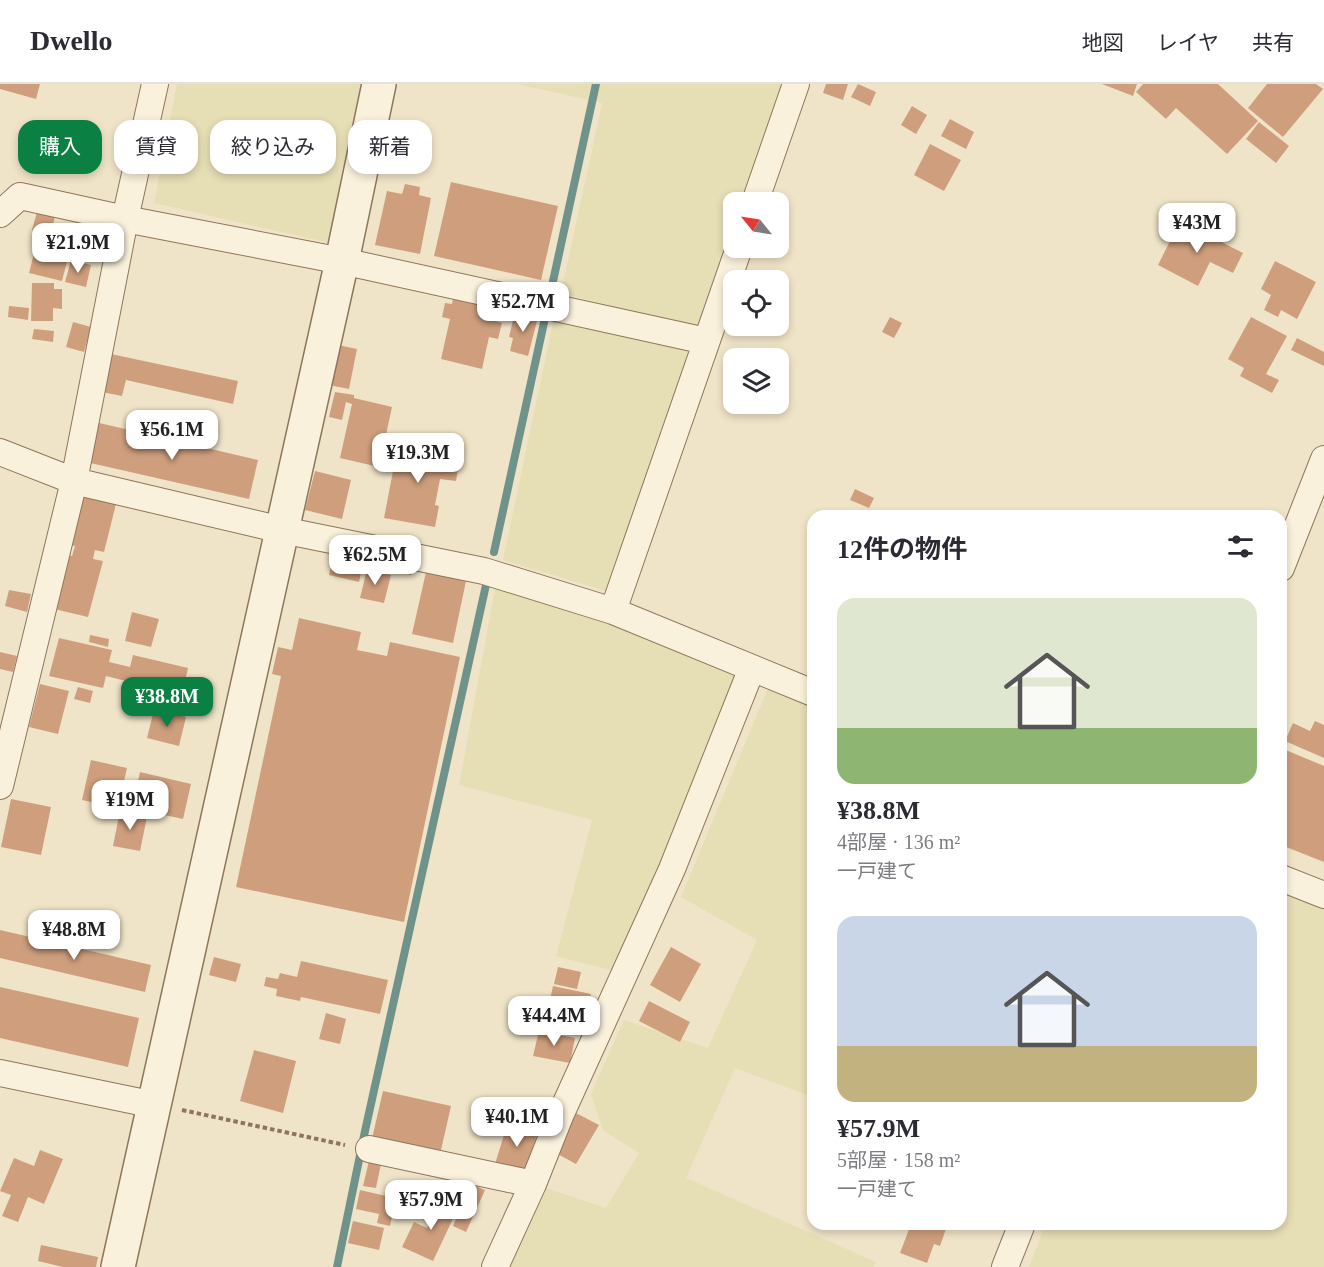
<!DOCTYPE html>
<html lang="ja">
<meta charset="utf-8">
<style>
:root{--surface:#fff;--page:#f2f2f3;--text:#2b2b33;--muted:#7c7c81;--line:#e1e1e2;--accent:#0b8043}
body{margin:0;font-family:"Times New Roman","Noto Sans JP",serif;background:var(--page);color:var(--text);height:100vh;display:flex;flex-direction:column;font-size:22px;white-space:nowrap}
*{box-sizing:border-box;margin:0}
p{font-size:20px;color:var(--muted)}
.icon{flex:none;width:33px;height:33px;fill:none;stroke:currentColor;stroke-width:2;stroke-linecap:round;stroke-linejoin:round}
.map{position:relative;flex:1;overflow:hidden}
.side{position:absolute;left:807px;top:426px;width:480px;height:720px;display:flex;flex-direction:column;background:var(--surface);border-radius:18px;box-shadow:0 3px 9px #0003}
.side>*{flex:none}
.guide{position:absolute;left:18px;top:36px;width:570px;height:54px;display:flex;gap:12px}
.needle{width:39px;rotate:300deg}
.buttons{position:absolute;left:723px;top:108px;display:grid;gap:12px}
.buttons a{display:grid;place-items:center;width:66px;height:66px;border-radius:12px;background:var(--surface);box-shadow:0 3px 9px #0003;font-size:30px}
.price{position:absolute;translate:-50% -51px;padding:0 14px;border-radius:12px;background:#fff;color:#222;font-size:20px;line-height:39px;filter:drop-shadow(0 2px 3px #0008)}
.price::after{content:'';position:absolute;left:50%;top:36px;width:18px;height:14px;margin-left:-9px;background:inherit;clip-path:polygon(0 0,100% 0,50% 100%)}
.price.current{background:var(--accent);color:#fff}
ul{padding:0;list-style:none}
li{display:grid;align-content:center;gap:12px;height:318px;padding:0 30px}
li span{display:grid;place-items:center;height:186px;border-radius:18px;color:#555}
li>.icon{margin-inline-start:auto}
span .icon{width:108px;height:108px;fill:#fffc;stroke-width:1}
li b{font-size:26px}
h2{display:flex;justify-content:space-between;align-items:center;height:72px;padding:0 30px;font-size:26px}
.tag{padding:0 21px;border-radius:18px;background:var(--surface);box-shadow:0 3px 9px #0003;font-size:21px;line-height:54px}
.tag.current{background:var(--accent);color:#fff}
header{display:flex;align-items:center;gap:36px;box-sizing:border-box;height:84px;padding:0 30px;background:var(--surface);border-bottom:2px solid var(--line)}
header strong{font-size:28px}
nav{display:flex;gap:33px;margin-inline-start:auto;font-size:21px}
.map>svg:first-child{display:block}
</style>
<header>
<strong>Dwello</strong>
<nav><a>地図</a><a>レイヤ</a><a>共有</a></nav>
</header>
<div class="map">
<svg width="1324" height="1183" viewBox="0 0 1324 1183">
<rect width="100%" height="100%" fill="#f0e4c8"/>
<!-- farmland -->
<path fill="#e6deb5" d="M177 0H368L330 159 154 119Z
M517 0H783L744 118H734L733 150 702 247 561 209 602 19Z
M554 234 695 265 606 507 503 476Z
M495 505 609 537 740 589 671 762 613 887 556 872 592 736 459 701Z
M769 602 813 619V1013L735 984 686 1094 876 1178 874 1183H503L546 1104 606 1124 639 1069 603 1046 591 1010 624 936 708 964 757 856 681 813Z
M1281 805 1324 822V1183H1029L1046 1140H1281Z"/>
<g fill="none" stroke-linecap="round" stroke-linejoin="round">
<!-- stream -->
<path stroke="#6f938a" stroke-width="8" d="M494 468 596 0
M337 1183 365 1047 486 501"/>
</g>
<!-- building -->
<path fill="#cf9f7d" d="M0 0H40L36 15 0 5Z
M826 0H848L843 16 823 9Z
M858 0 876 8 870 22 851 13Z
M1102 0H1137L1133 12Z
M1143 0H1218L1258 37 1227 70 1176 24 1166 35 1136 8Z
M1267 0H1316L1323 5 1283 53 1248 24Z
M912 22 927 31 916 50 901 41Z
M950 35 974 48 966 65 941 52Z
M1259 38 1289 62 1276 79 1246 55Z
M930 60 961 76 944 107 914 91Z
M451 98 558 122 541 196 434 172Z
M405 100 420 103 419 111 431 114 420 170 375 161 387 107 402 110Z
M37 128 55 132 51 150 32 146Z
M1180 137 1243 169 1233 189 1210 178 1198 202 1158 181Z
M39 150 72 158 62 197 29 189Z
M71 176 91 181 86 203 65 198Z
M1275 177 1316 198 1297 235 1281 226 1278 233 1264 226 1271 211 1261 205Z
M32 199H54V205H62V225L53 224V237H31Z
M453 214 499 225 495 237 502 239 498 255 489 253 482 285 441 275 450 235 442 233 445 219 452 220Z
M9 222 29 224 28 236 8 233Z
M515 228 538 233 528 272 510 267 513 254 509 253Z
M890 233 902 239 894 254 882 248Z
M1251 233 1287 252 1266 290 1279 296 1272 309 1240 292 1244 284 1228 275Z
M73 238 91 243 84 268 66 263Z
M34 245 54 247 53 258 32 255Z
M1297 254 1324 268V282L1291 266Z
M338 261 357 265 349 305 329 301Z
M111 270 238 297 233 320 126 296 122 312 102 308Z
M335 308 354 311V314L392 323 379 383 340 374 352 320 346 318 342 336 329 333Z
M95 338 258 376 249 415 86 378Z
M398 361 460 372 456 397 440 395 435 421 439 422 435 443 384 434Z
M315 387 351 396 342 435 305 426Z
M855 405 874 414 869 424 850 416Z
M82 411 116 420 104 468 95 466 93 475 103 477 88 533 54 525 68 471 72 472 75 462 69 461Z
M335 465 414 481 411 491 363 480 359 498 329 491Z
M367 485 391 491 384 519 360 514Z
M426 488 466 497 453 559 412 550Z
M9 506 31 510 27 528 5 522Z
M132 528 159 535 151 563 125 557Z
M299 534 361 548 357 566 387 572 390 558 460 573 404 838 236 803 281 592 272 590 278 563 292 566Z
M90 551 109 555 108 563 89 558Z
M59 554 112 566 109 578 130 583 133 571 188 584 179 623 123 610 126 597 106 592 103 604 49 592Z
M0 568 17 572 13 588 0 585Z
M40 600 69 607 58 650 29 643Z
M78 603 93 607 90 619 74 615Z
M154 626 186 633 179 662 147 654Z
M1315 637 1324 641V674L1285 657 1293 639 1310 647Z
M1281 664 1324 682V778L1281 761Z
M91 676 127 684 118 724 82 716Z
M140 688 191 700 183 735 132 724Z
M11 715 51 723 41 771 1 763Z
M120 727 147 733 140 767 113 762Z
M0 846 151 881 145 908 0 874Z
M671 863 701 880 680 918 650 901Z
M214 873 241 880 236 898 209 891Z
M301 877 388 896 380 930 301 913 300 917 276 912 277 905 264 902 266 893 278 895 280 889 297 893Z
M558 883 581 888 577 905 554 900Z
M553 902 591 910 582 951 544 943Z
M0 903 139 934 128 983 0 954Z
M649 917 690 938 680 958 639 937Z
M326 929 346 935 340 960 319 955Z
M539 947 575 954 570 979 533 972Z
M254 966 296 977 283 1029 240 1017Z
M383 1007 451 1022 439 1075 371 1059Z
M576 1029 599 1041 576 1080 554 1068Z
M508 1038 538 1047 525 1089 495 1080Z
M40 1066 63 1075 44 1120 28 1113 18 1138 2 1132 11 1111 0 1107 14 1074 34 1082Z
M369 1077 381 1080 376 1104 363 1102Z
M471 1100 485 1106 466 1148 453 1142Z
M388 1104 398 1106 390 1142 377 1139 379 1130 356 1125 360 1106 386 1112Z
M441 1114 459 1122 433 1177 402 1163 414 1138 427 1144Z
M353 1137 384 1144 379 1166 348 1159Z
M911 1140H942L947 1142 940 1162 934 1160 927 1179 900 1169Z
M41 1161 98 1173 96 1183H63L38 1177Z"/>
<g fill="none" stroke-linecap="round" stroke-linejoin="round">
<!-- minor casing -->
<g stroke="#8d765c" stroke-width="28">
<path id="minor" d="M755 118 796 0
M0 130 20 112 125 135 342 177 706 257
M0 368 74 397 282 446 484 487 613 527 813 609
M1281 484 1324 375
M613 527 739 164
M0 702 74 397 125 135 155 0
M1281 794 1324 811
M0 989 155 1021
M369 1065 533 1100
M495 1183 533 1100 560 1032 672 785 752 584
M1005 1183 1022 1140"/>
</g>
<!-- tertiary casing -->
<g stroke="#8d765c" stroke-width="36">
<path id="tertiary" d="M118 1183 342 177 379 0"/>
</g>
<!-- path -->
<path stroke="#8d765c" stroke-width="4" stroke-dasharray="4.5 3" stroke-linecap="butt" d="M182 1026 345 1061"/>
<!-- minor -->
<use href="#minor" stroke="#faf1dc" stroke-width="26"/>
<!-- tertiary -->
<use href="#tertiary" stroke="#faf1dc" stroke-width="33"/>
</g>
</svg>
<div class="buttons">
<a><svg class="needle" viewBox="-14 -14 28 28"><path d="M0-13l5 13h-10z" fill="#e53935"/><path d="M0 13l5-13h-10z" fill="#7c7c81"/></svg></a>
<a><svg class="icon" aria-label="locate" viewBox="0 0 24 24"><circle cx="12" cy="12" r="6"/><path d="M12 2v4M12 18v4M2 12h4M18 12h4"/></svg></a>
<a><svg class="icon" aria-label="layers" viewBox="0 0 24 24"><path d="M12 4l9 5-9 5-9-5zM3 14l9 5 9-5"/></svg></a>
</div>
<b class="price" style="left:1197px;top:170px">¥43M</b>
<b class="price" style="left:78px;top:190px">¥21.9M</b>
<b class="price" style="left:523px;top:249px">¥52.7M</b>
<b class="price" style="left:172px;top:377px">¥56.1M</b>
<b class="price" style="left:418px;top:400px">¥19.3M</b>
<b class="price" style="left:375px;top:502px">¥62.5M</b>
<b class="price current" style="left:167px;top:644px">¥38.8M</b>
<b class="price" style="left:130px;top:747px">¥19M</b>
<b class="price" style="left:74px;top:877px">¥48.8M</b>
<b class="price" style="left:554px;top:963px">¥44.4M</b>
<b class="price" style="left:517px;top:1064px">¥40.1M</b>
<b class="price" style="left:431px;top:1147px">¥57.9M</b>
<div class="guide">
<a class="tag current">購入</a>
<a class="tag">賃貸</a>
<a class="tag">絞り込み</a>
<a class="tag">新着</a>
</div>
<section class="side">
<h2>12件の物件<svg class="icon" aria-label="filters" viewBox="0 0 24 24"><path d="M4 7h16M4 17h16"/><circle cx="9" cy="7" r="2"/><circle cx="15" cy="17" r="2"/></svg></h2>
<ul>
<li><span style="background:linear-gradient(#dfe7d0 70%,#8fb573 0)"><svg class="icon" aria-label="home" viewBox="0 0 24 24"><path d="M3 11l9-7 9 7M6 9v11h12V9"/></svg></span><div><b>¥38.8M</b><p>4部屋 · 136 m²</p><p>一戸建て</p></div></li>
<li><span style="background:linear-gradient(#c9d6e8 70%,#c2b280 0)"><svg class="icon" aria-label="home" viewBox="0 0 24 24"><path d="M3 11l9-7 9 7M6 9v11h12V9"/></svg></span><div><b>¥57.9M</b><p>5部屋 · 158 m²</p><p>一戸建て</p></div></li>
</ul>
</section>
</div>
